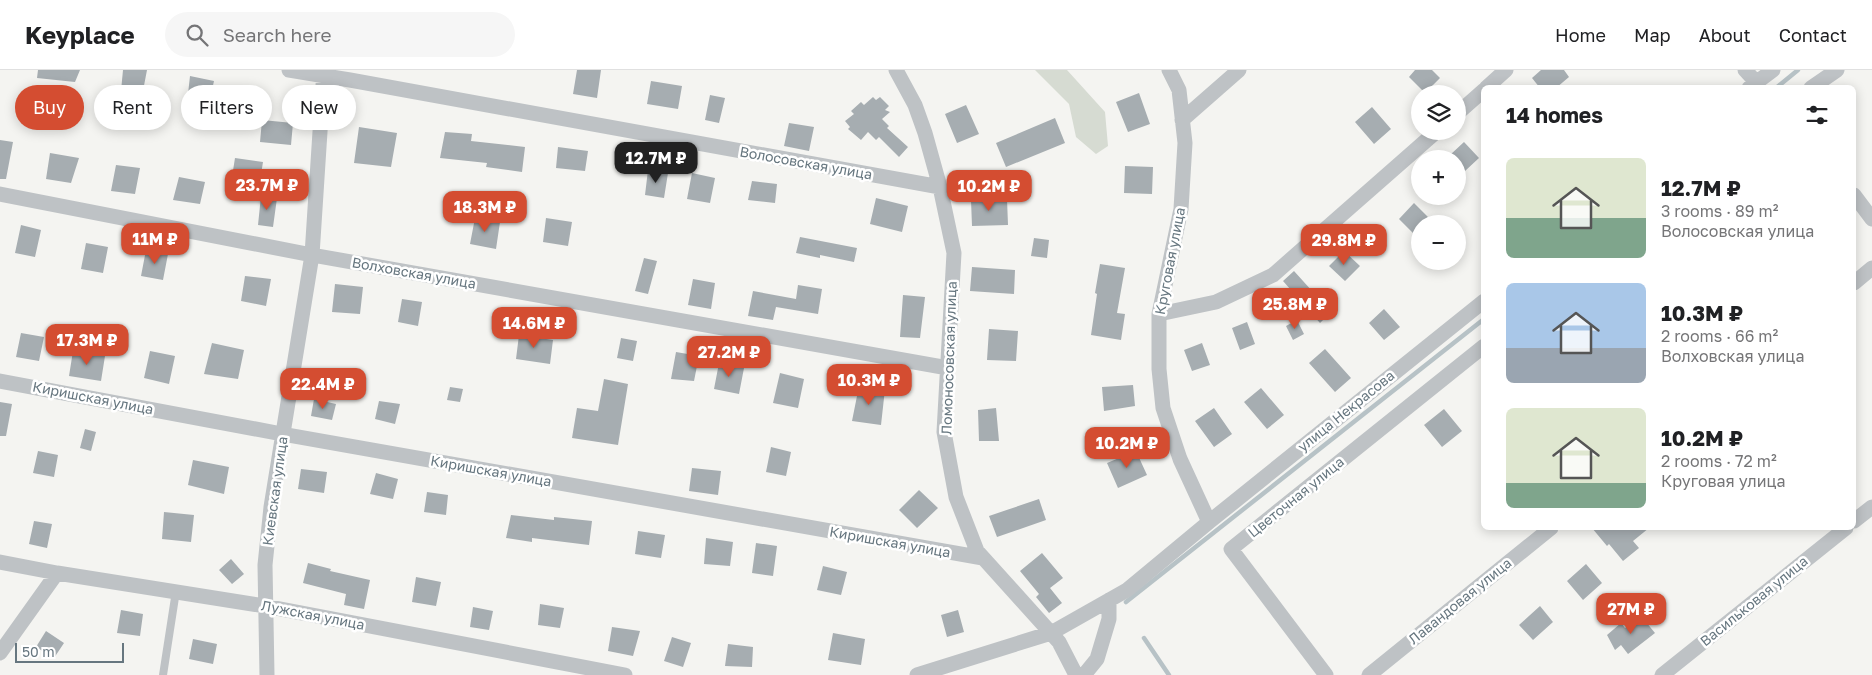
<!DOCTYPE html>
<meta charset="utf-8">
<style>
:root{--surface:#fff;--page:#f6f6f6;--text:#202124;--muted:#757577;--line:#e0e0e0;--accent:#d44d31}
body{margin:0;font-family:"Golos Text",sans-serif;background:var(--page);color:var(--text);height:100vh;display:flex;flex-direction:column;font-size:19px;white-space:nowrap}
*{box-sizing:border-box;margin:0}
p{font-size:16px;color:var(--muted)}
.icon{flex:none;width:28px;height:28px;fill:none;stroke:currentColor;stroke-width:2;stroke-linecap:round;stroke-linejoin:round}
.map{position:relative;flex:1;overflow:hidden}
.sheet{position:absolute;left:1481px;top:15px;width:375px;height:445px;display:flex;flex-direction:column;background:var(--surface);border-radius:8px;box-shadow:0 2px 12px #0003}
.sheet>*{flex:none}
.banner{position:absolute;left:15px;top:15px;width:475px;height:45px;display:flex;gap:10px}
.tools{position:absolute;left:1411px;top:15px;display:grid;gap:10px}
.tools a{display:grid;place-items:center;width:55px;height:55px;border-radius:50%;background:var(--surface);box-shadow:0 2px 12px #0003;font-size:25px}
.scale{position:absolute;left:15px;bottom:12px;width:109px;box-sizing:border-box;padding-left:5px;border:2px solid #66767f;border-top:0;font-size:14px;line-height:18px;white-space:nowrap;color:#66767f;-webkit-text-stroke:4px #fff;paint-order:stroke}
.price{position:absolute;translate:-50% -42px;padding:0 11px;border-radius:10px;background:var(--accent);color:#fff;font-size:16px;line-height:32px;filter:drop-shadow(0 1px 2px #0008)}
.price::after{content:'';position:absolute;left:50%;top:30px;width:15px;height:11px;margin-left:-8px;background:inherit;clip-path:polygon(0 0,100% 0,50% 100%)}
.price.current{background:#222;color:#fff}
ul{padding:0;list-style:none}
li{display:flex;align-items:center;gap:15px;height:125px;padding:0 25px}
li span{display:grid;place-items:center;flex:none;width:140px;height:100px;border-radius:8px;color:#555}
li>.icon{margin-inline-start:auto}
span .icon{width:60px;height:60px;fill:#fffc;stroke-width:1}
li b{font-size:21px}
h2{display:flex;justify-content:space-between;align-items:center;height:60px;padding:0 25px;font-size:21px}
.tag{padding:0 18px;border-radius:22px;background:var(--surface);box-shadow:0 2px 12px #0003;font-size:18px;line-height:45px}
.tag.current{background:var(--accent);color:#fff}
header{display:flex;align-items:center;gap:30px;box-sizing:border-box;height:70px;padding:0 25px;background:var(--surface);border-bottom:1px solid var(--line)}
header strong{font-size:24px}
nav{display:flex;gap:28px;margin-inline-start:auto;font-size:18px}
.search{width:350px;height:45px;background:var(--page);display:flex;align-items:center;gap:12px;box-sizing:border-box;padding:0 18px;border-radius:28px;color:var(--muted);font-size:19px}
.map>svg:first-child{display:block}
</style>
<header>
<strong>Keyplace</strong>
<div class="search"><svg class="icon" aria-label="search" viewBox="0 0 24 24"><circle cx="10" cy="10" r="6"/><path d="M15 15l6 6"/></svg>Search here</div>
<nav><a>Home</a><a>Map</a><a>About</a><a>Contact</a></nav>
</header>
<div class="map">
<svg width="1872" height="605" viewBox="0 0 1872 605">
<rect width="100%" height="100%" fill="#f4f4f1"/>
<!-- green -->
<path fill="#d6dbd2" d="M1035 0H1067L1105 42 1108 76 1096 84 1076 67 1069 34Z"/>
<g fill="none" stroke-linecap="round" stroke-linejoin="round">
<!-- stream -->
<path stroke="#b7c2c6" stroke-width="4.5" d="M1776 18 1798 0
M1126 532 1484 249
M1144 568 1169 605"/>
</g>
<!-- building -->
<path fill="#a6adb1" d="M38 0H80L75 12 37 8Z
M123 0H147L142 26 121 21Z
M577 0H601L597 28 573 24Z
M1415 0H1432L1440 8 1425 23 1409 7Z
M1541 0H1564L1569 7 1556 18H1540L1532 8Z
M190 6 214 11 208 38 187 33Z
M651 11 682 16 678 39 647 34Z
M1139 23 1150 54 1128 62 1116 32Z
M710 25 725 28 719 53 705 50Z
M873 27 876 30 880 27 889 36 885 40 890 42 882 49 889 56 887 58 908 77 899 87 879 67 876 70 868 62 861 70 848 59 850 57 845 51 854 44 851 41 861 32 864 35Z
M966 35 979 64 957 73 945 44Z
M1372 37 1391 59 1374 74 1355 52Z
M1055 48 1065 73 1006 97 996 73Z
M262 50 293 53 291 75 260 72Z
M789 53 814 57 809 81 784 76Z
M359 57 397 63 391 97 354 93Z
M445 62 472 64 471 71 525 77 522 102 486 97 487 93 440 88Z
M0 70 13 72 6 109H0Z
M1464 72 1479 88 1465 101 1458 93V89H1454L1450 85Z
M558 77 588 81 585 101 556 98Z
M50 83 79 88 71 113 46 109Z
M235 88 263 92 259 117 231 113Z
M116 95 140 98 135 124 111 121Z
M1125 96 1153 97 1152 124 1124 123Z
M648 100 668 103 664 128 645 125Z
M692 103 715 108 710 133 687 129Z
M179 107 205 112 200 134 173 130Z
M752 111 777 114 775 133 748 130Z
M261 126 277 128 273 157 258 155Z
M876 128 908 136 902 162 870 154Z
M1007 129 1008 155 972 156 971 130Z
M1414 133 1428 147 1422 154H1420V156L1413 163 1399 149Z
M475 148 500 152 496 179 470 174Z
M546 148 572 152 568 176 543 172Z
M21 155 41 160 35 187 15 183Z
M800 167 857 178 854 192 820 185V188L796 183Z
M1034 168 1049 170 1047 188 1031 186Z
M86 173 108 177 103 203 81 199Z
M146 180 168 184 163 210 141 206Z
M1344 181 1360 196 1345 211 1329 196Z
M644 188 657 191 648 224 635 221Z
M1100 194 1125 198 1117 243 1125 244 1121 270 1091 265 1097 224 1095 223Z
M972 197 1015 200 1014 224 970 221Z
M1294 201 1331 242 1320 253 1283 211Z
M245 206 271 209 266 236 241 231Z
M693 209 715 213 711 239 688 235Z
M335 214 363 217 360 244 332 242Z
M798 215 822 219 818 244 776 237 773 250 748 246 753 221 796 229Z
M903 225 925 227 920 268 900 267Z
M402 229 422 232 418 256 398 252Z
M1384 239 1400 257 1384 270 1369 253Z
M1297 250 1304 264 1293 270 1286 256Z
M1247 252 1255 274 1240 280 1232 258Z
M989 259 1018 261 1016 291 987 290Z
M21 263 44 267 39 291 16 287Z
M519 265 553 270 550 294 516 289Z
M621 268 637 271 633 291 617 288Z
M212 273 244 280 238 309 204 304Z
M1202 273 1210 295 1192 301 1184 280Z
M1325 279 1351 308 1335 322 1309 293Z
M73 281 105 286 101 311 69 306Z
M150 281 175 286 169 314 144 308Z
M676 282 699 286 694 311 671 309Z
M719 293 744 298 739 324 714 319Z
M780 303 804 309 798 338 773 333Z
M604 309 628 314 618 375 572 368 577 338 598 341Z
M1133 315 1135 336 1104 341 1102 317Z
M859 316 885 319 881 355 852 351Z
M450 317 463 319 460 332 447 330Z
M1261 318 1284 345 1267 359 1244 332Z
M314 329 336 334 332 350 311 346Z
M379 331 400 334 395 354 375 349Z
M0 332 12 334 6 366H0Z
M996 338 999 371H979L978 340Z
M1214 338 1232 364 1214 377 1195 351Z
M1444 339 1462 361 1442 377 1424 355Z
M85 359 96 362 91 381 80 378Z
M771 377 791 382 786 406 766 402Z
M38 381 58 385 54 407 33 403Z
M1136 381 1147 405 1118 418 1107 393Z
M193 390 229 397 224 424 188 415Z
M692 398 721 401 718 425 689 421Z
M301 399 327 402 324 423 298 419Z
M376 403 398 409 393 429 370 424Z
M919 420 938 438 917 458 899 440Z
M427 422 448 425 446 445 424 442Z
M1039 429 1046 450 997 467 989 446Z
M164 442 194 445 191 472 162 469Z
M511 445 554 450V447L592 451 589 475 532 468V472L506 468Z
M34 451 52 454 47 478 29 474Z
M1592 458H1649L1633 471 1639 478 1623 491 1609 474 1607 476Z
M638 461 665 465 661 488 635 484Z
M706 468 733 472 730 496 704 494Z
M756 473 777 476 773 506 752 503Z
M1042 483 1063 508 1050 518 1062 533 1049 543 1036 527 1039 524 1020 501Z
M231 489 244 504 232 514 219 500Z
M308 493 331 499 330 501 370 510 364 539 344 535 346 524 303 513Z
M1586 494 1602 513 1583 530 1567 511Z
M823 496 847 502 841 525 817 520Z
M416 507 441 512 436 536 412 532Z
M540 534 564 538 560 558 538 555Z
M1540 536 1553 552 1533 570 1519 555Z
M473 537 493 541 489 560 470 557Z
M121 540 143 544 140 566 117 563Z
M958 540 964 562 947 567 941 545Z
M1641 546 1655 563 1628 584 1621 575 1615 580 1607 565 1621 553 1625 558Z
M612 557 640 561 633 586 608 581Z
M46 561 64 573 54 588 36 577Z
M833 563 865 569 861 595 828 590Z
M672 567 691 573 683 597 664 591Z
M193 569 217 574 213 594 189 589Z
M728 574 753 577 752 597 725 596Z"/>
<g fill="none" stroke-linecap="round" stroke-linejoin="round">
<!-- service -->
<path stroke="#bec2c5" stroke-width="8" d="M163 605 176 521"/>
<!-- minor -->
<path stroke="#bec2c5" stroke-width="15" d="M289 0 350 10 940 117
M896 0 915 35 925 63 940 117 954 183 944 362 956 427 977 481 1059 572 1076 605
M1745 0 1756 12
M1486 18 1506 0
M1749 18 1773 0
M1811 18 1837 0
M1458 43 1484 20
M1182 50 1239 0
M0 124 312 185 948 298
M1854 125 1872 149
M1854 213 1872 198
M1159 244 1216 232 1273 205 1437 61
M0 311 282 364 983 488
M1854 451 1872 437
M1209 452 1484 231
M0 492 57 503 265 536 625 605
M0 583 57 503
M267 605 265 495 271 437 312 185 324 0
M917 605 1051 563 1127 520 1209 452 1180 389 1163 338 1159 299V244L1181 139 1185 73 1179 20 1169 0
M1084 605 1097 589 1109 549V530
M1326 605 1231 479 1484 276
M1369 605 1551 458
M1662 605 1846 458"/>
</g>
<g text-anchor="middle" stroke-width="5" stroke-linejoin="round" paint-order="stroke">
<!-- street labels -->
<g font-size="14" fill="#66767f" stroke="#fff">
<text transform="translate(806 93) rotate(10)" y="5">Волосовская улица</text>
<text transform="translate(1170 191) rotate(-79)" y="5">Круговая улица</text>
<text transform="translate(414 203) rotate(10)" y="5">Волховская улица</text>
<text transform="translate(949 288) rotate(-88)" y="5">Ломоносовская улица</text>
<text transform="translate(93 328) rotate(11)" y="5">Киришская улица</text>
<text transform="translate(1346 341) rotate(-39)" y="5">улица Некрасова</text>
<text transform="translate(491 401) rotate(10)" y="5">Киришская улица</text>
<text transform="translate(275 421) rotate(-82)" y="5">Киевская улица</text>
<text transform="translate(1296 427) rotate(-39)" y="5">Цветочная улица</text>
<text transform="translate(890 472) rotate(10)" y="5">Киришская улица</text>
<text transform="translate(1460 531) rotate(-39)" y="5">Лавандовая улица</text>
<text transform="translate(1754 531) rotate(-39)" y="5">Васильковая улица</text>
<text transform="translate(313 545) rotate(11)" y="5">Лужская улица</text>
</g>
</g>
</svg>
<div class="tools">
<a><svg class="icon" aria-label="layers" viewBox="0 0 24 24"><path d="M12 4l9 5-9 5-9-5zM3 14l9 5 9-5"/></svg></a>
<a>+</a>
<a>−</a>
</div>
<div class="scale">50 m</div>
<b class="price current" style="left:656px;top:114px">12.7M ₽</b>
<b class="price" style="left:267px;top:141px">23.7M ₽</b>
<b class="price" style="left:989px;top:142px">10.2M ₽</b>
<b class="price" style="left:485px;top:163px">18.3M ₽</b>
<b class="price" style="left:155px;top:195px">11M ₽</b>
<b class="price" style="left:1344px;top:196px">29.8M ₽</b>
<b class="price" style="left:1295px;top:260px">25.8M ₽</b>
<b class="price" style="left:534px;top:279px">14.6M ₽</b>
<b class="price" style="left:87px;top:296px">17.3M ₽</b>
<b class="price" style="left:729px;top:308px">27.2M ₽</b>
<b class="price" style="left:869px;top:336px">10.3M ₽</b>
<b class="price" style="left:323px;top:340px">22.4M ₽</b>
<b class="price" style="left:1127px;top:399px">10.2M ₽</b>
<b class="price" style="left:1631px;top:565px">27M ₽</b>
<div class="banner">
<a class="tag current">Buy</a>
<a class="tag">Rent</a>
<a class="tag">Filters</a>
<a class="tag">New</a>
</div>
<section class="sheet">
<h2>14 homes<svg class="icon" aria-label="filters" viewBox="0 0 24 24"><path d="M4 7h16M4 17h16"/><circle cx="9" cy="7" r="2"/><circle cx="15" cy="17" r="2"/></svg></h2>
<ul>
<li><span style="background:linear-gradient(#dfe7d0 60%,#7fa58c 0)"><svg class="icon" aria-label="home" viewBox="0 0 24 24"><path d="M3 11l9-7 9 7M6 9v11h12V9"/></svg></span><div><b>12.7M ₽</b><p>3 rooms · 89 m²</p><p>Волосовская улица</p></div></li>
<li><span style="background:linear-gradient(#a9c7e8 65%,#9aa5b1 0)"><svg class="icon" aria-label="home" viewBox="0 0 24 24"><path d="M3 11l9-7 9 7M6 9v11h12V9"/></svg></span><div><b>10.3M ₽</b><p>2 rooms · 66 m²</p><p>Волховская улица</p></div></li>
<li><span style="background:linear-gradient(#dfe7d0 75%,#7fa58c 0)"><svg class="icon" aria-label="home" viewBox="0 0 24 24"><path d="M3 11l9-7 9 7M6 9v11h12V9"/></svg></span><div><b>10.2M ₽</b><p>2 rooms · 72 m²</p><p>Круговая улица</p></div></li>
</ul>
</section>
</div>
